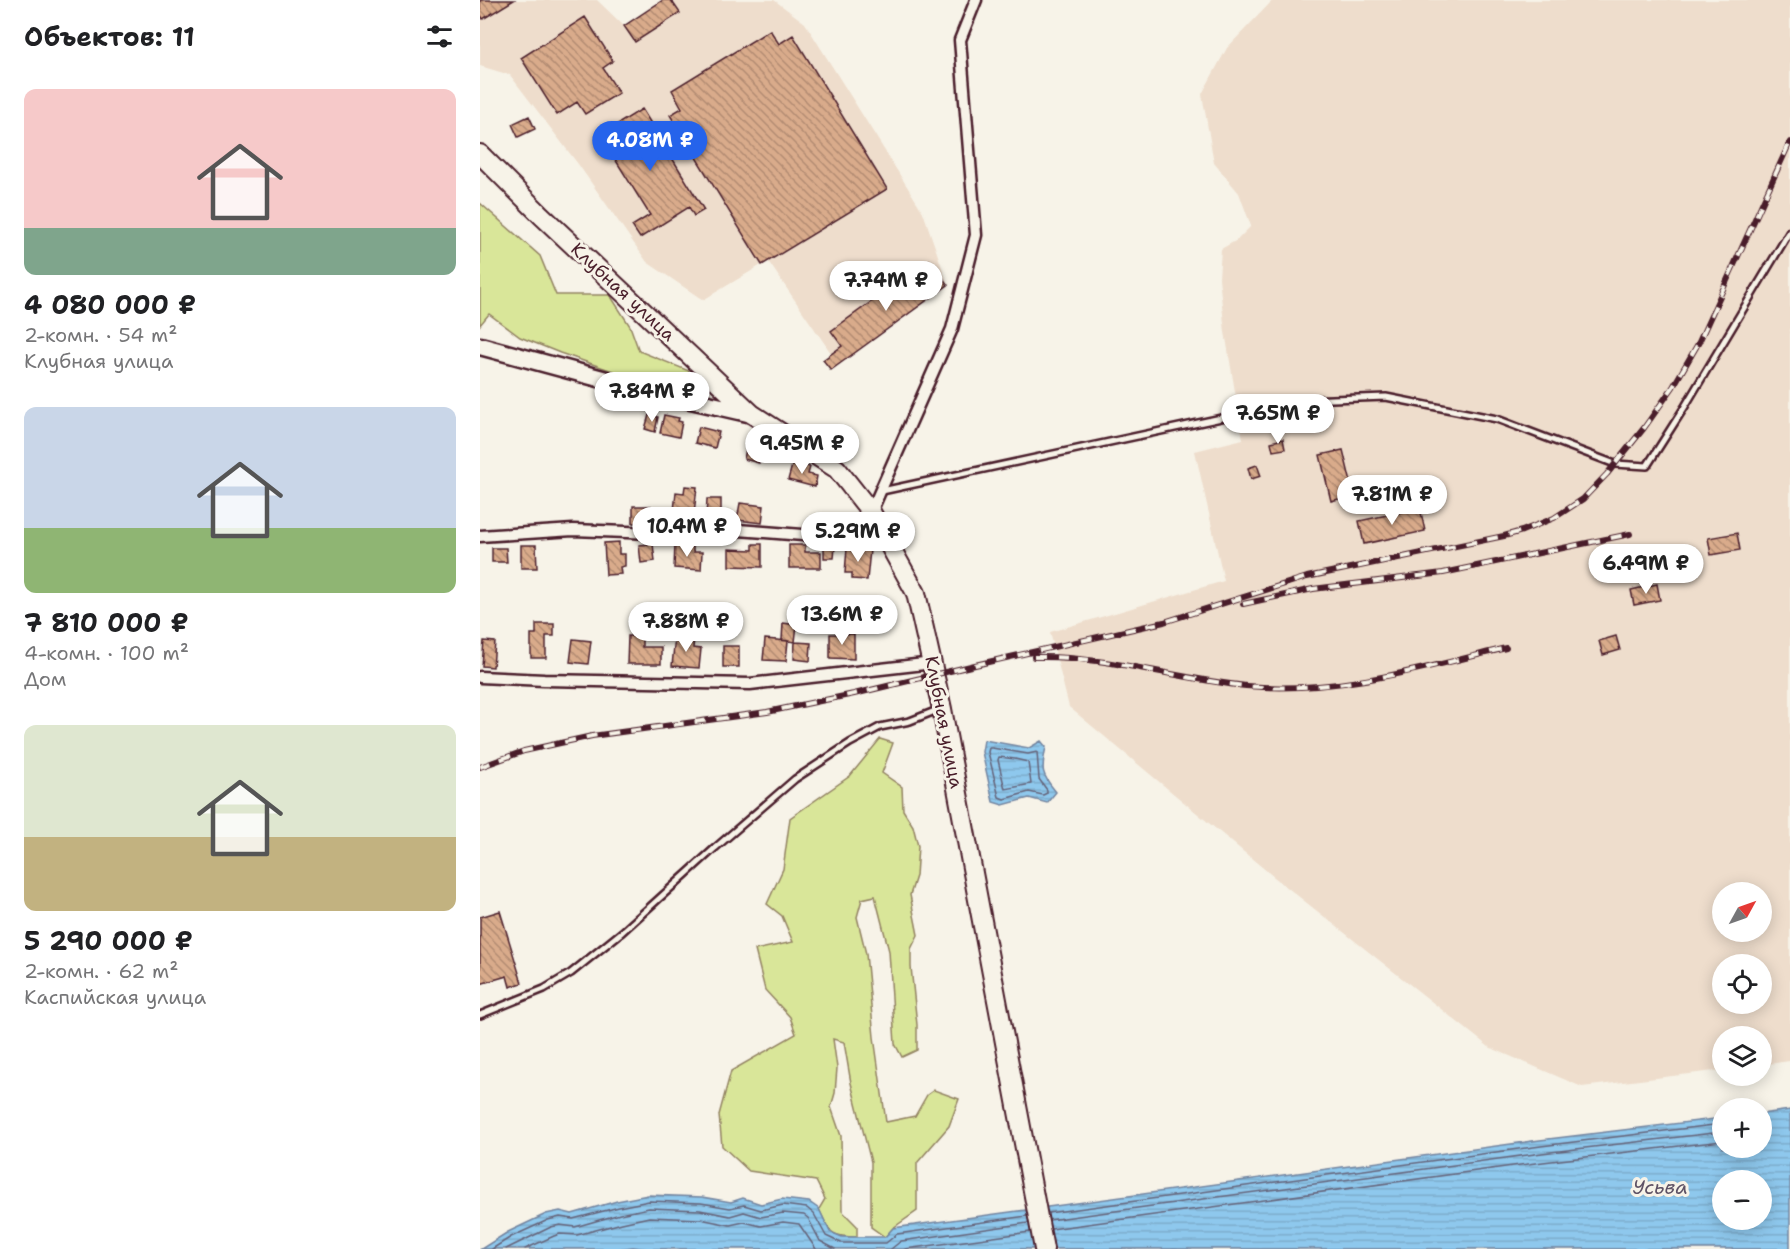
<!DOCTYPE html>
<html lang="ru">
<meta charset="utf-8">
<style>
:root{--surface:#fff;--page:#f6f6f6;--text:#202124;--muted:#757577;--accent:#2563eb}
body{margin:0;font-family:"Shantell Sans",sans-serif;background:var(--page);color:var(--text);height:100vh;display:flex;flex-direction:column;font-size:22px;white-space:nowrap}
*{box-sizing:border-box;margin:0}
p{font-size:20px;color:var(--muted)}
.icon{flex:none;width:33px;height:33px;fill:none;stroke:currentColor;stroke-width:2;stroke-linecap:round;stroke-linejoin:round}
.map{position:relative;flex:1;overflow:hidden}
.panel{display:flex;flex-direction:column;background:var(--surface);width:480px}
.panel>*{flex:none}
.needle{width:39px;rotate:50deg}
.buttons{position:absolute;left:1232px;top:882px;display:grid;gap:12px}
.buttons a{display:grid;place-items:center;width:60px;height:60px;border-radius:50%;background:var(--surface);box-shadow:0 3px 15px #0003;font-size:30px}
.price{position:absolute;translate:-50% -51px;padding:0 14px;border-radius:21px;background:#fff;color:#222;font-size:20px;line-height:39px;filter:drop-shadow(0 2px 3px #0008)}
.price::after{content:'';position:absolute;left:50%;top:36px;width:18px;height:14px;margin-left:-9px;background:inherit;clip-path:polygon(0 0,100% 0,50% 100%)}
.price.on{background:var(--accent);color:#fff}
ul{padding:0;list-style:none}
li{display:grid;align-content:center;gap:12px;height:318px;padding:0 24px}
li span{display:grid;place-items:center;height:186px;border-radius:12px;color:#555}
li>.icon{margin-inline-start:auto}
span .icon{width:108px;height:108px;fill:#fffc;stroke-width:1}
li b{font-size:26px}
h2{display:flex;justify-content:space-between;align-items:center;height:72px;padding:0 24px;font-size:26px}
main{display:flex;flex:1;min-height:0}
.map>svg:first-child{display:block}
</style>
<main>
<section class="panel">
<h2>Объектов: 11<svg class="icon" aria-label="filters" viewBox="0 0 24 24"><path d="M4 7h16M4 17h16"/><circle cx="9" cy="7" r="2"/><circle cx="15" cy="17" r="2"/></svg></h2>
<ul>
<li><span style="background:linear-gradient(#f6c9c9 75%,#7fa58c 0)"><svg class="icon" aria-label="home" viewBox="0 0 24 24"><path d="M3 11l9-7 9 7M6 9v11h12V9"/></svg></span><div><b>4 080 000 ₽</b><p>2-комн. · 54 m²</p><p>Клубная улица</p></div></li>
<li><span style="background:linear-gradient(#c9d6e8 65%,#8fb573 0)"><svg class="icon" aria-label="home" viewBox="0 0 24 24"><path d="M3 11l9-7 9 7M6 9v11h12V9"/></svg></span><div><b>7 810 000 ₽</b><p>4-комн. · 100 m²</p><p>Дом</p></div></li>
<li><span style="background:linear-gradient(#dfe7d0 60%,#c2b280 0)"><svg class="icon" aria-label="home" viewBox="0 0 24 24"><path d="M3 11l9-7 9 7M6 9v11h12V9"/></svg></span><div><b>5 290 000 ₽</b><p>2-комн. · 62 m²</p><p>Каспийская улица</p></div></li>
</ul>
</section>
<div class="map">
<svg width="1310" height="1249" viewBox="0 0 1310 1249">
<defs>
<pattern id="water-rules" width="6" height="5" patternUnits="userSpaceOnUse" patternTransform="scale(1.5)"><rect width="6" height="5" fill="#8ec8ed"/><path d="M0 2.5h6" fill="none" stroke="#7cabcb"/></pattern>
<pattern id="building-back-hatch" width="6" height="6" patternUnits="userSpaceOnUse" patternTransform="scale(1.5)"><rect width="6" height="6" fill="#d9ab8b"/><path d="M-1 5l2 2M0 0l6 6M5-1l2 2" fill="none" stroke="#b28b72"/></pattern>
</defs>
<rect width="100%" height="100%" fill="#f7f3e8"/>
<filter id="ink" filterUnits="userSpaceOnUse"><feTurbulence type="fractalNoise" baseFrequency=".0167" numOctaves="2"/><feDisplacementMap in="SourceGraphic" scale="12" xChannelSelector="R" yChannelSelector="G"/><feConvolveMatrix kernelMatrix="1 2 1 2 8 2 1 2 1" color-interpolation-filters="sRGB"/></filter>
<g filter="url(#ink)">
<!-- built -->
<path fill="#edc" fill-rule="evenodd" d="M0 0H117L144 26 183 0H294L325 23 443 212 468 285 351 370 343 360 351 353 288 261 223 300 167 262 98 164 30 75 0 66Z
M793 0H1310V1061L1281 1065V1036H1242V1070L1102 1087 1009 1047 794 877 589 707 570 632 744 581 715 451 763 439 745 332 739 278 741 249 757 240 771 226 759 193 734 163 722 94 747 48ZM1242 892H1281V932H1242ZM1242 964H1281V1004H1242Z"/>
<!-- green -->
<path fill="#d9e699" stroke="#928262" stroke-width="1.5" d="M0 203 60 256 76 295H130L150 326 159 351 209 371 219 391 165 382 80 353 40 337 9 314 0 325Z
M400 739 413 743 402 773 422 787 423 810 433 826 438 846 436 876 430 895 438 935 431 949V967L437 1025V1050L422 1057 415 1044 409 951 395 896 382 899 377 917 386 954 394 1037 406 1122 435 1116 447 1095 454 1090 479 1099 469 1126 437 1163V1211L413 1228 405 1237 391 1227V1162L371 1083 364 1042 353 1039 357 1068 355 1093 351 1107 361 1136 362 1211 377 1226V1237C349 1237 350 1232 339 1209L345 1199 336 1181 269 1171 242 1146 239 1115 251 1071 316 1034 310 1017 285 990 275 950 313 942 302 916 287 904 303 869 310 818 370 776Z"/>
<!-- water -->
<path fill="url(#water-rules)" stroke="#73849f" stroke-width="1.5" fill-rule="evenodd" d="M504 740 549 748 561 741 566 747C561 770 561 774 576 792L567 803 549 798 523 805 513 802 502 752Z
M1310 1110V1249H169L153 1247 137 1249H1L28 1232 66 1214 80 1211 92 1214 137 1201 168 1195 222 1197 251 1202 263 1198 281 1204 302 1199 329 1202 339 1209 350 1232 362 1237H405L413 1228 1060 1140 1242 1118V1148H1281V1114ZM1242 1180H1281V1220H1242Z"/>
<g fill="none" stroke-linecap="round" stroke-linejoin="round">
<!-- shore -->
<path stroke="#656379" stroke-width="1.5" d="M509 748H512L548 754 557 752 559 779 567 790V793L563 795 549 792 524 799 519 797 508 752Z
M519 757 535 759 548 762 551 784 525 789 518 760Z
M568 1213 1061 1146 1242 1124
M569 1220 1062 1153 1242 1132
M571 1229 1063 1162 1242 1141
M12 1249 31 1237 68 1220 80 1217 93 1219 139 1207 169 1201 221 1203 250 1208 264 1205 281 1210 303 1205 327 1208 334 1214 346 1236 361 1243H406L417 1234 547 1216
M26 1249 71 1227 80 1225 95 1227 140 1214 169 1208 220 1210 250 1216 264 1212 281 1217 303 1213 324 1215 328 1218 340 1241 355 1249
M45 1249 74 1236 80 1234 97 1235 142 1223 169 1217 220 1219 250 1225 264 1222 281 1226 303 1222 319 1224 336 1249
M411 1249 421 1241 548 1223
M425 1249 550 1232"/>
</g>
<!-- building -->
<path fill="url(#building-back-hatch)" stroke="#4a1f2b" stroke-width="1.5" d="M0 0H34L3 19 0 14Z
M183 0H191L200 13 155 42 144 26Z
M105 17 133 61 123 68 139 93 105 114 97 102 77 115 41 58Z
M290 30 299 44 313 35 407 189 282 265 190 115 202 108 192 90Z
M162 109 224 210 214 216 209 207 160 238 152 226 170 215 120 135Z
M49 116 55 129 38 137 32 124Z
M449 260 468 285 351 370 343 360 362 346 351 331Z
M169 415 178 417 175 432 165 429Z
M184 415 199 418 198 421 202 422 199 437 180 433Z
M219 427 239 432 235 448 215 443Z
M803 439 805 449 793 451 791 442Z
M267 444 283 447 279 463 264 459Z
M863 450 874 495 851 501 840 455Z
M313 462 330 467 328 474 337 476 335 487 308 480Z
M777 465 781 476 771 479 768 468Z
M205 486 217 487 213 522 193 520 196 492 204 493Z
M227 499H241V518H226Z
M260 503 284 506 282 523 257 520Z
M153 506H171V523H153Z
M940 508 945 531 884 544 879 521Z
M1257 533 1260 550 1231 555 1228 538Z
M139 542V554H145V566L140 567 141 574 126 575 124 543Z
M173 544 175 561 161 563 159 545Z
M195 544 213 545V552H222L221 570 194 568Z
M273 544H282V567L249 566V549L273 550Z
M41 545H56L57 568H41Z
M309 545H325V552H341V568H309Z
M344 547 355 548 354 558H344Z
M12 548H26L27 562H12Z
M367 548 390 550 387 580 372 579V573H365Z
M1177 584 1180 600 1154 605 1151 590Z
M384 616 394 617 393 626 383 625Z
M303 623 317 625 315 642 302 640Z
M56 624H74V636H66V658H51V634H56Z
M350 634H374V659L350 658Z
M148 636H162V647H181V664H147Z
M195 636 214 638 213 648 221 649 219 668 192 666Z
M1136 636 1140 650 1123 655 1119 641Z
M93 639 111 641 108 664 90 662Z
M285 639 308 641 306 661 283 660Z
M4 641 15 642 13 667 2 666Z
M315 642 331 643 330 661 314 659Z
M243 646H259V667H243Z
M20 911 42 983 30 987 27 976 0 984V917Z"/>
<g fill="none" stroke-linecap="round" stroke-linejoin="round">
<!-- lane casing -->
<g stroke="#4a1f2b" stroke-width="10">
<path id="lane" d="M402 491 825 400 906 397 1017 419 1135 464 1167 466 1204 408 1310 231
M0 1015 64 989 91 973 142 932 235 848 315 779 370 743 400 727 430 721 460 709"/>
</g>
<!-- street casing -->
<g stroke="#4a1f2b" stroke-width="15">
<path id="street" d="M0 536 93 530 173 533 258 530 348 537 370 531 391 512 472 329 496 235 480 40 496 0
M0 677 64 680 270 684 453 663"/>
</g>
<!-- secondary casing -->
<g stroke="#4a1f2b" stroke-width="21">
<path id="secondary" d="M0 346 141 384 272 414"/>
</g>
<!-- primary casing -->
<g stroke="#4a1f2b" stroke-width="22">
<path id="primary" d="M0 154 61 215 272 414 357 469 391 512 436 593 462 709 564 1249"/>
</g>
<!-- lane -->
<use href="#lane" stroke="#f7f3e8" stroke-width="5"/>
<!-- street -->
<use href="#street" stroke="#f7f3e8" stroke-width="10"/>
<!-- secondary -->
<use href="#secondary" stroke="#f7f3e8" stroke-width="16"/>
<!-- primary -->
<use href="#primary" stroke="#f7f3e8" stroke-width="18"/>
<!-- rail casing -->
<g stroke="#4a1f2b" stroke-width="6">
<path id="rail" d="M763 604 833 589 963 573 1150 534
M554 657C626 655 696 679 766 686 855 694 940 669 1026 648
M0 767 44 751 112 736 287 712 374 694 495 665 684 622 827 577 1024 536 1042 531 1074 518 1103 499 1127 474 1164 428 1193 387 1219 342 1310 142"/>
</g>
<!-- rail -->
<use href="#rail" stroke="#f7f3e8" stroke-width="4" stroke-dasharray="11" stroke-linecap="butt"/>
</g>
</g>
<g text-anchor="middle" stroke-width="6" stroke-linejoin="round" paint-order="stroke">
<!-- street labels -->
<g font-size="18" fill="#4a1f2b" stroke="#f7f3e8">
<text transform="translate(143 292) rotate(43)" y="6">Клубная улица</text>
<text transform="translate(464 722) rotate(79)" y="6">Клубная улица</text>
</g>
<!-- water labels -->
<g font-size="20" font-style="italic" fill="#5e5265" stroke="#f7f3e8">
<text x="1180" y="1194">Усьва</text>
</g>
</g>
</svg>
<div class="buttons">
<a><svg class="needle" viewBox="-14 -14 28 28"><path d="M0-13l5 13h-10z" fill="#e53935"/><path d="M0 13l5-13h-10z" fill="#757577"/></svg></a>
<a><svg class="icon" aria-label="locate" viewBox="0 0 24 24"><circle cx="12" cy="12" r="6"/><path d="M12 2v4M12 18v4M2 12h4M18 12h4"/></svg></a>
<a><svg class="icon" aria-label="layers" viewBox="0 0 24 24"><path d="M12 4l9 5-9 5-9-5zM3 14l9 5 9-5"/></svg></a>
<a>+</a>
<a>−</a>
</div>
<b class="price on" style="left:170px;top:172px">4.08M ₽</b>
<b class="price" style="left:406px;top:312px">7.74M ₽</b>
<b class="price" style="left:172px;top:423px">7.84M ₽</b>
<b class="price" style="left:798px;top:445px">7.65M ₽</b>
<b class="price" style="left:322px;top:475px">9.45M ₽</b>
<b class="price" style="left:912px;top:526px">7.81M ₽</b>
<b class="price" style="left:207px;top:558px">10.4M ₽</b>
<b class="price" style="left:378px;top:563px">5.29M ₽</b>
<b class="price" style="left:1166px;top:595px">6.49M ₽</b>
<b class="price" style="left:362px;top:646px">13.6M ₽</b>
<b class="price" style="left:206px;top:653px">7.88M ₽</b>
</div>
</main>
